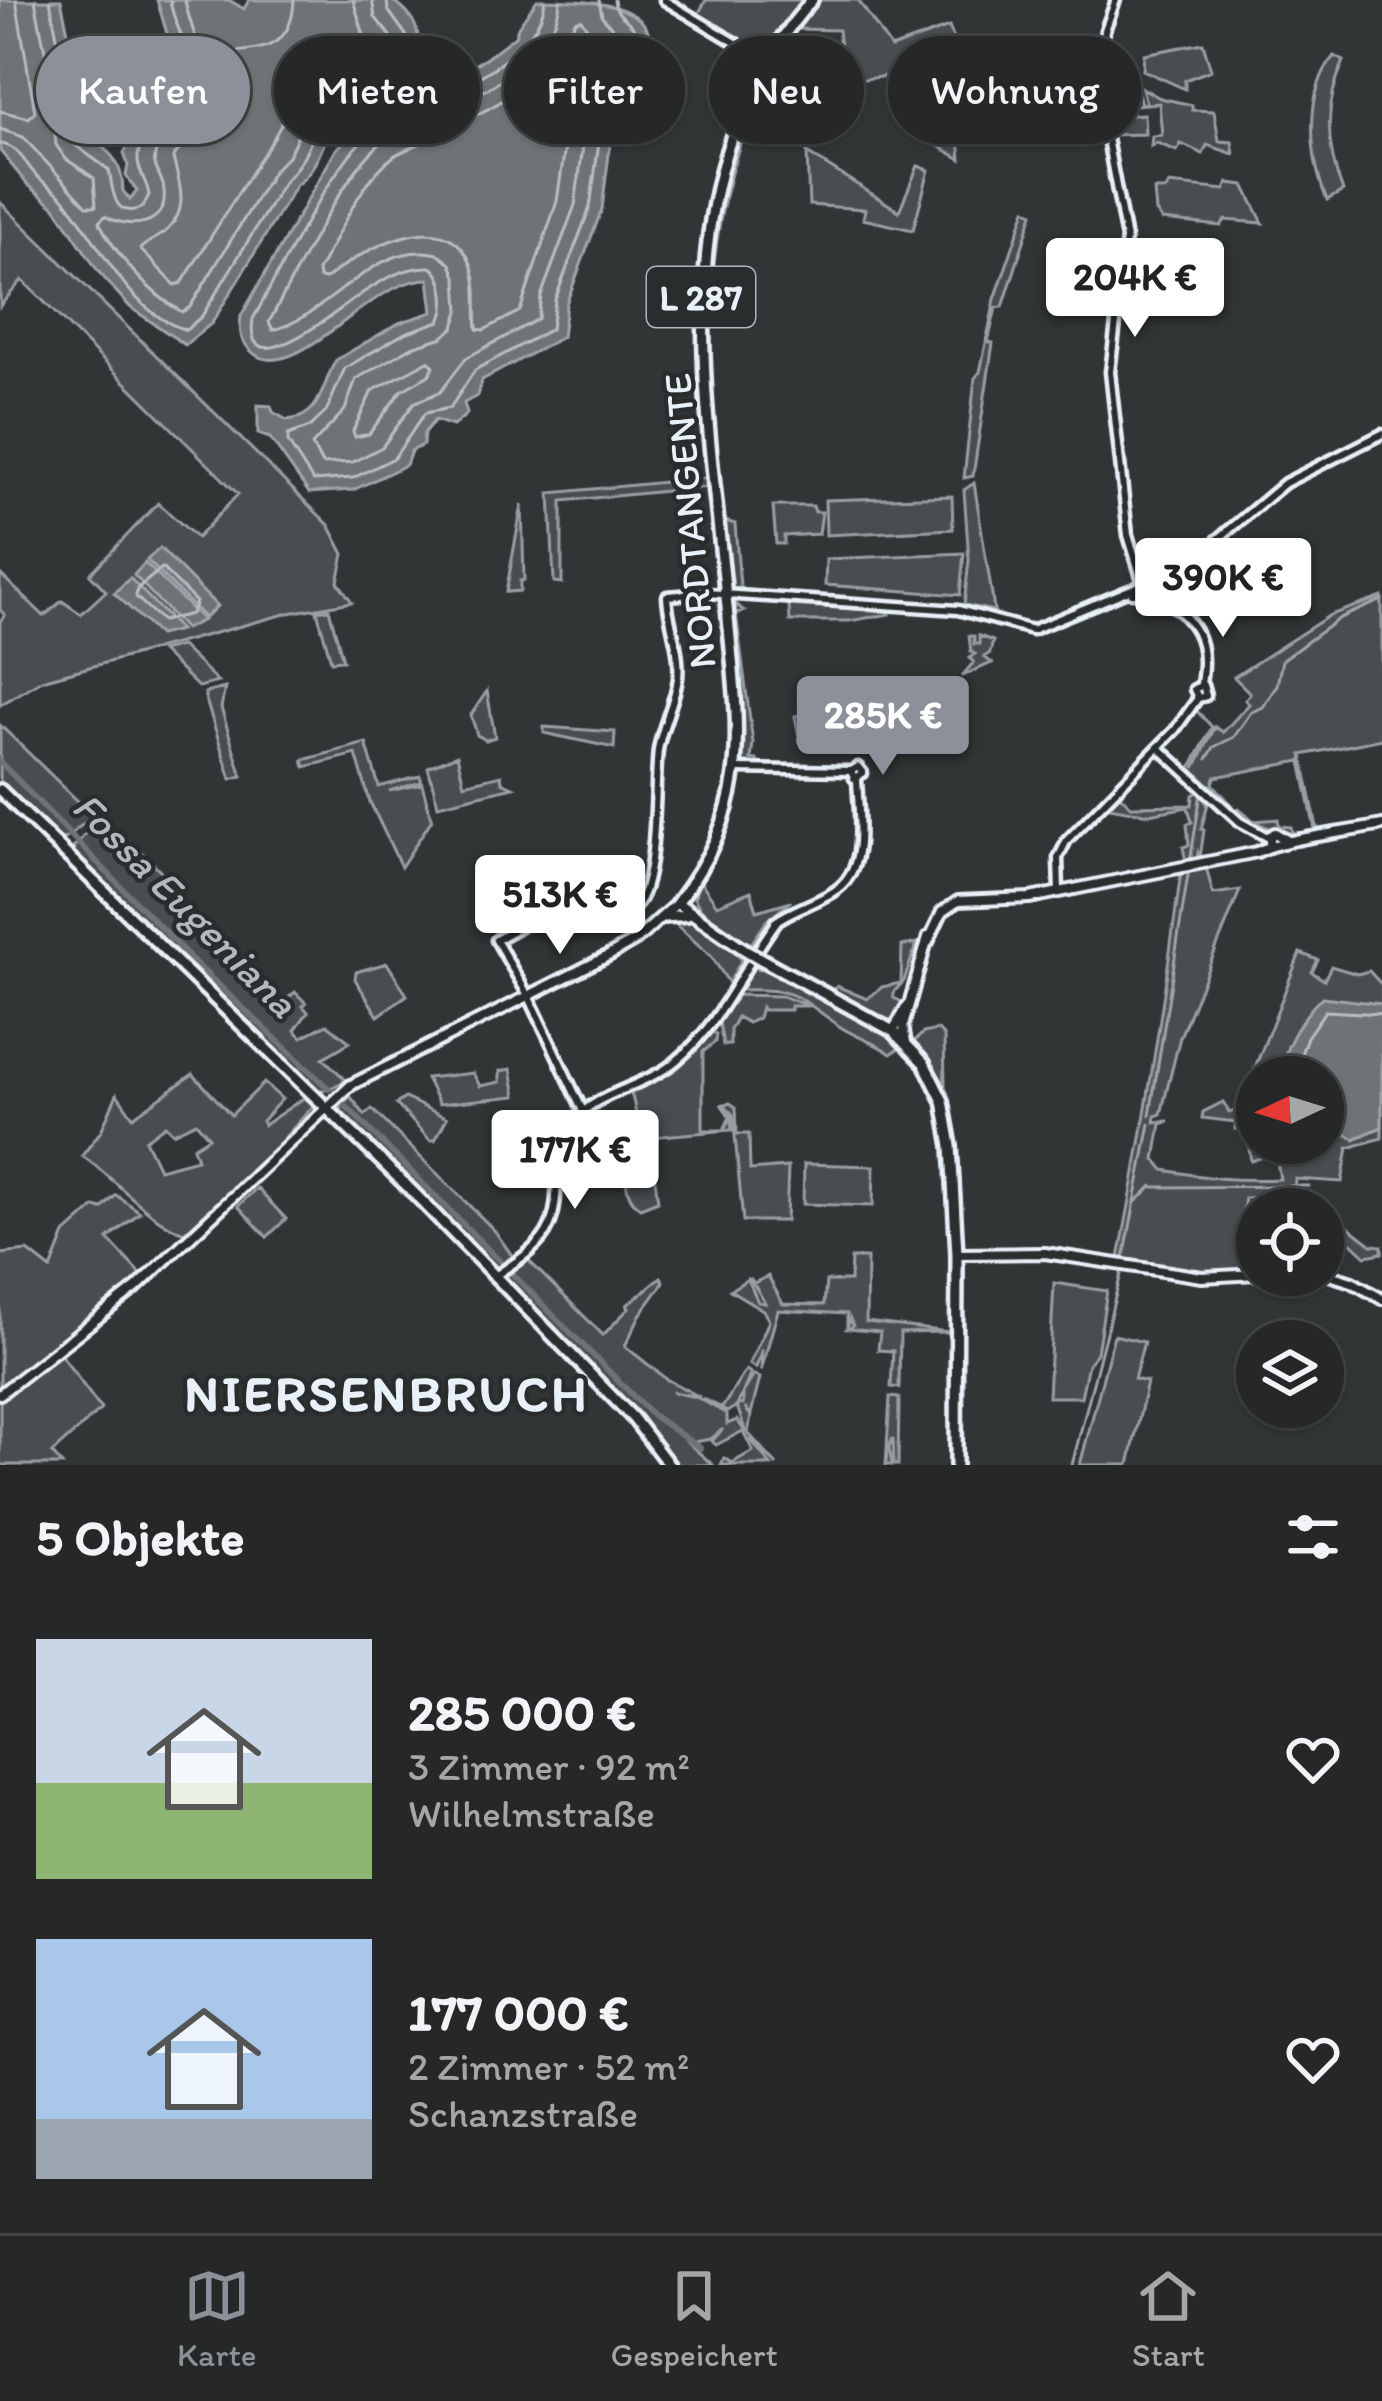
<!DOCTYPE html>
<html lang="de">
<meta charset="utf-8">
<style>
:root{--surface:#262828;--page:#2e3030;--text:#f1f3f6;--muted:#a4a6a8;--line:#424445;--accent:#8c9099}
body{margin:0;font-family:Itim,sans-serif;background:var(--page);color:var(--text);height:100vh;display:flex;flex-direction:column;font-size:45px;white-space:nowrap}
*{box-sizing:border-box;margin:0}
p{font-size:39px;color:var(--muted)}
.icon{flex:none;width:66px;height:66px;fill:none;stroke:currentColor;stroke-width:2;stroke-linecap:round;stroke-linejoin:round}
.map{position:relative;height:1465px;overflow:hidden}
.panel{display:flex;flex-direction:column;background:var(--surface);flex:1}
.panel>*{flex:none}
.guide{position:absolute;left:36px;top:36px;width:1311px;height:108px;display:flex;gap:24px}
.needle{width:78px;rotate:266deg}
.controls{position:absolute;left:1236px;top:1056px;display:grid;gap:24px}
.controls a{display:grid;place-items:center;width:108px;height:108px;border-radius:50%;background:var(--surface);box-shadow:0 3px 9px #0004,0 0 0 3px var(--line);font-size:60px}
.price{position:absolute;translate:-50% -102px;padding:0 27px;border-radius:12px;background:#fff;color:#222;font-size:39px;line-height:78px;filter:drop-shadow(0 3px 6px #0008)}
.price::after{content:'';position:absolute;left:50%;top:72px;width:36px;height:27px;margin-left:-18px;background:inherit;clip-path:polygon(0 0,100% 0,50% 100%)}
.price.current{background:var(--accent);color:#fff}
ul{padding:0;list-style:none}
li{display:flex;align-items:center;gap:36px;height:300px;padding:0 36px}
li span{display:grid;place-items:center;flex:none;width:336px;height:240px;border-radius:0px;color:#555}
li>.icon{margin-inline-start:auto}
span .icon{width:144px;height:144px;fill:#fffc;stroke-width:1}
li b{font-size:51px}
h2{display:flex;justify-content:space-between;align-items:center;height:144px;padding:0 36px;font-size:51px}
.pill{padding:0 42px;border-radius:54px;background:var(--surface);box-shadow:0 3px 9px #0004,0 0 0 3px var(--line);font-size:42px;line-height:108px}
.pill.current{background:var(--accent);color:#fff}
.menu{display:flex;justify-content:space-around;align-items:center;height:168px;border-top:3px solid var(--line);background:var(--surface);font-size:33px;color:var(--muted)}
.menu a{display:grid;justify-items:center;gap:6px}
.menu .current{color:var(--accent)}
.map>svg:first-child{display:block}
</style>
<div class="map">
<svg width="1382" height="1465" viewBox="0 0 1382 1465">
<rect width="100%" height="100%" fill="#323536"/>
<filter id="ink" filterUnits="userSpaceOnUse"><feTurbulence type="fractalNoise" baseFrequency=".00833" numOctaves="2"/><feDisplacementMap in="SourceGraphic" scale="24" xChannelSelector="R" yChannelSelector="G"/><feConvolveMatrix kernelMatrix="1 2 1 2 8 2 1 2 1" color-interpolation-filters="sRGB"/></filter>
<g filter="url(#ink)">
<!-- green -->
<path fill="#494d4f" stroke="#989fa4" stroke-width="3" fill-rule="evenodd" d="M706 0H807L768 51 764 52 696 18Z
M818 0H858L891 48 949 27 959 52C925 74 883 76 844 82L838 30 797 29Z
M1203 43 1211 70 1185 80V89L1143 70 1144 54Z
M1334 56 1344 61C1324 104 1325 146 1343 191L1327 200C1309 157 1304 93 1334 56Z
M757 71C669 247 703 397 720 584L717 586 709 487 562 501V583L554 582 550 493 708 478C698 360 683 241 729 128 736 109 744 86 757 71Z
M766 75 769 76C693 223 707 362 725 521L735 524 740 586 745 591 729 586C710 405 676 243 766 75Z
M1108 87 1137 88 1141 104 1146 103 1142 88 1160 98 1192 105V110L1214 111 1219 141 1232 142 1234 154 1207 145 1203 154 1181 144 1177 151 1157 143 1151 146 1152 136 1162 135 1159 103 1110 107Z
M969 95V104L956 109 961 159 924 138 915 102Z
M1144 114 1145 134 1111 135 1109 117Z
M807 153 899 211 918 166 929 170 913 230 863 219 865 209 809 205Z
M1228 183 1244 185 1263 223 1225 220 1221 226 1162 220 1156 212 1154 190H1166L1169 184 1225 190Z
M0 202 329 525 344 554 338 582 352 602 289 613 42 680 0 705V621L5 615 0 610V574L44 616 62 601 81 614 106 591 90 574 158 503 197 538 238 494 22 280 0 306Z
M1026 209 1033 213 1003 307 996 308 988 342 993 343 973 476 964 478 975 378 980 372 995 299Z
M1157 268 1184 269V278L1173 279 1172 288H1168L1174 292 1173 309H1145L1144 317H1135L1140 289 1133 288 1134 284H1139L1142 270 1156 272Z
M974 483 992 595 994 611 964 605 969 560 964 490Z
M952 496 953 529 826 535 825 500Z
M522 505 524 580 520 581V591L506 592Z
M773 506H813L815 512H822L819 534 784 536V544H776Z
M964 553 960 595 825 585 826 559Z
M1382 597V739L1302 755 1318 832C1291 837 1258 828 1237 810L1239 808 1253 821 1278 819 1279 826 1291 827 1293 834 1315 830 1301 761 1215 777 1213 784 1233 806 1191 768 1212 727 1197 711 1212 727 1195 768 1215 727 1223 732 1249 704 1245 700 1250 693 1234 677 1330 615Z
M736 604 744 611 736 613 753 743 751 759 757 760 758 765 746 764 741 759 733 623Z
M789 605 885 611 889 614 849 621H790Z
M329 609 343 660 331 661 317 611Z
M969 636H974V644H979V636L993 641 990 653 984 657 992 663 962 676 974 662 970 658 975 654 971 652Z
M181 646 218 682 198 687 161 651Z
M225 688 221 708 242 776 231 779 205 697V693Z
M487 691 495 737 486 740 477 735 471 715Z
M819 712 822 718 819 721 835 741 800 742 795 716Z
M0 725 93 816 65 839 55 837 0 786Z
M544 727 615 732 614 748 544 733Z
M366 743 379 787 420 776 422 782 389 791 422 784 432 819 401 867 370 802 356 754 305 767 303 760Z
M457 755 464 784 501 775 502 782 513 787 438 805 428 767Z
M1200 791 1206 802 1209 800 1201 829 1204 830 1200 858 1198 853 1197 859 1186 862 1183 847 1189 845 1187 824 1192 822 1188 807 1149 814 1109 807 1118 793 1131 806 1192 805 1193 795Z
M99 822 130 852 139 850 161 871 164 883 152 890 275 1010 295 992 306 1003 303 1006 308 1012 295 1030 302 1037 327 1024 350 1042 323 1058 346 1080 327 1090H318L197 979 77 859 73 848 90 829 95 836 103 831 96 824Z
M1206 867 1213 894 1240 890 1180 1037 1161 1114 1155 1116V1122L1169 1121 1161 1124 1155 1159 1164 1170C1207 1178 1234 1181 1280 1179L1277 1161 1266 1156 1251 1161 1246 1129H1235L1236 1122 1202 1118 1203 1112 1223 1102 1229 1112 1257 1110V1143H1268L1269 1152H1276L1278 1143H1323V1077H1263L1254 1070 1300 953 1318 960 1312 972 1324 980 1331 966 1357 974 1369 971 1382 985V1138L1348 1148 1342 1182 1295 1179 1294 1197 1245 1198 1241 1224 1256 1233 1257 1268 1203 1271 1119 1258C1144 1130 1164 999 1181 872Z
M700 881 717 905 751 891 757 911 791 901 766 922 751 944C729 931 705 921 694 898Z
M688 918 740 951 738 956 742 959 729 983 711 956 673 922Z
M917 943 904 981 893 993 894 998 904 1003 893 1019 884 1020 833 991 837 986 867 999 882 987 901 983 902 946Z
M387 963 407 995 378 1016 355 979 356 972Z
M762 964 862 1015 903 1046 891 1054C875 1042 855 1037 839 1026 797 996 796 988 741 990L754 966 759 969Z
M736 995 782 996 809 1006H791V1010H763L761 1007 758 1018 748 1023 737 1017 730 1030V1045H723L719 1022Z
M938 1030 944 1036 945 1084 914 1042 923 1033Z
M712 1032 716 1034 715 1042 703 1052V1130H724L730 1117 721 1104 730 1115 732 1130 649 1137 658 1201 640 1208C614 1187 632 1158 636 1133 638 1120 635 1106 631 1093L676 1068Z
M511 1069 516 1096 439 1104 426 1078 473 1073 480 1086 500 1082V1071Z
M193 1074 231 1115 264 1083 282 1099 262 1121 264 1125 308 1095 314 1105 268 1156 184 1233C144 1217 117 1179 82 1156L101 1131 117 1094 133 1117ZM196 1122 209 1137 193 1147 197 1159 159 1169 145 1140 165 1125 173 1133Z
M350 1096 365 1115 372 1109 494 1230 513 1257 499 1268 493 1266 342 1114 341 1107Z
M405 1098 447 1118 435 1140H430L396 1104Z
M730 1103 736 1107 737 1134H749L750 1170 788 1167 786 1221H743L733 1115 724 1104Z
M804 1164 874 1166 873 1206 803 1204Z
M257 1188 286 1219 267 1237 238 1206Z
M1303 1192 1372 1245 1382 1246V1253L1366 1256 1323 1216V1209H1315L1301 1198Z
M116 1195 140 1212 108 1239 143 1277 58 1351 101 1409 52 1453 62 1465H0V1254L28 1251 51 1269 65 1234 95 1207 102 1209Z
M523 1255 603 1335 629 1308 627 1305 661 1277 664 1282 640 1315 625 1346 666 1379 700 1397 672 1392 696 1397 727 1414V1424L737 1420 746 1433 737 1406 727 1412 702 1398 722 1408 746 1370 751 1373 738 1404 743 1405V1393L754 1375 760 1378 751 1414 745 1408 751 1416 748 1433 777 1465 750 1439 771 1465H721L724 1458 732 1463 753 1451 743 1431 716 1445 712 1441 723 1429 711 1439 688 1443 713 1465H669L652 1441 496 1277Z
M851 1258H867L866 1322 949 1332 900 1333 899 1388 891 1387 893 1351 878 1350 880 1332 848 1329 853 1326 850 1319 847 1328V1314L778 1310 761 1371 762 1349 756 1368 749 1364 769 1321 763 1310 730 1290 748 1279 758 1302 765 1303 750 1278 754 1283 768 1276 783 1304 824 1305 826 1281H850Z
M1054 1283 1107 1291 1097 1353 1088 1364 1081 1397H1048Z
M1114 1335 1144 1342 1134 1379 1147 1382 1129 1465H1080Z
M890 1397 899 1398 898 1465H894L893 1438 889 1447 892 1465H886Z"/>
<!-- water -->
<path fill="#6e7376" stroke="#9fa5aa" stroke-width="3" d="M0 0H61L75 65 82 137C108 146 123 162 123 191L130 200 137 191 126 176 128 165 124 153 146 114 172 95 179 74 157 0H229L244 9 249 0H391C404 8 416 20 418 36 426 99 356 74 337 113 326 135 318 171 296 185L212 323 185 345 130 307 98 271 55 207 27 184 0 151Z
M537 0C575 0 644 0 650 38L611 138 602 209 566 304 562 337 482 380 477 396 464 403 467 414 453 426 435 420 424 433 423 445 411 451 406 465 353 490 309 493 270 438 258 434V405L271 406 273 412 287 420C322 418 322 383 336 360L399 323 433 312 429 279C407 279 386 292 368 304 343 319 281 382 251 351 240 340 239 331 241 316L336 150 363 121 485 59 515 36 518 27Z
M160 548 217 606 205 618 147 560Z
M145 563 203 620 185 629 134 575Z
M130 578 180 630 159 635 114 593Z
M1322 997 1382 1004V1127L1354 1139C1329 1128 1323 1102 1323 1077H1281C1281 1050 1303 1015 1322 997Z"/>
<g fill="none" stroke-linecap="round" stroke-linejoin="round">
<!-- shore -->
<path stroke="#b7bfc4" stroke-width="3" d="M50 0 63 69 71 142 109 170C113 190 113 221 143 207L149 195C147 180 134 167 139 151 149 118 192 109 191 73 191 48 173 25 170 0
M185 0C191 39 226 87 185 121 173 130 158 138 155 155 152 168 163 177 164 190 168 227 129 230 105 216L99 222C118 257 147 292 182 312L190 307 274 170 288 156 319 92 341 72 390 52V36L375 17 372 0
M294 0C292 51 260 49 223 53 223 80 222 108 202 129 191 140 181 144 173 158 180 185 190 210 165 232 156 239 147 242 140 249L175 285 182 283 259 160C285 129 293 82 330 58 341 51 354 47 366 42L353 0
M545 0C539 65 427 100 377 128 340 148 277 277 253 319 242 392 347 303 361 294 382 280 405 266 431 267 445 276 448 307 440 321L405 333 345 368 326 412 310 427 288 435V442L313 481 353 478 394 458 425 413 450 408 475 370 551 329 555 300 590 207 600 135 638 37C634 20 615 18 614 0
M560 0C556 68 458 103 406 131 399 135 387 138 381 143 340 178 297 272 269 322L273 330C330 316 374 239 438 254L451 264 457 279 459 311 454 327 443 337 412 347 356 379 345 410 312 445 322 464 353 462 382 447 414 403 440 392 466 358 538 319 541 296 575 205 585 132 621 39 602 16 599 0
M581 19 599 45 568 127 557 201 520 311 484 330 477 329C475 309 479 285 471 264 446 200 360 251 326 279L319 278 318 271C340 234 359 182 394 156 401 151 412 148 419 144 477 113 551 88 575 21Z
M0 111 29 118 35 112 16 0
M0 129 23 137 87 206H96L94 178 66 159 56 145 49 72 35 0
M0 144C19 146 23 161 35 174 43 183 55 189 64 199 101 243 127 312 186 330L202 316 286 179C308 160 313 129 328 105 344 78 378 80 401 63L406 35 388 10 387 0
M428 361 434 366 429 375 401 391 369 434 355 437 353 431 372 391Z
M162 568 196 602 191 614 162 621 136 597 137 589Z
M1293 1077 1307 1037 1325 1011 1382 1014"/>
<!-- stream -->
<path stroke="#9fa5aa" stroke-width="3" d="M1207 759 1214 747 1234 737 1251 712 1263 707 1277 685 1282 660 1340 618 1382 600
M1150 1115 1201 793
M1154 1187 1309 1186
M1137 1201 1152 1186
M1124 1258 1150 1124
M1072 1465 1121 1274"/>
<!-- canal -->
<path stroke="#6e7376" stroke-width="6" d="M0 762 196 964 329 1089
M343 1103 652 1415 700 1448"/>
<!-- tertiary casing -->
<g stroke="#e8f1f8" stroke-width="15">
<path id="tertiary" d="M664 0 768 62
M1116 0 1105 30 1098 91 1126 239 1110 372 1128 535 1142 580
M1155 585 1192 561 1285 483 1382 434
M1155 589C1191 620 1210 633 1201 684
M1132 593H1151L1179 610
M1158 747 1240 822 1269 838
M737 769 851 771 858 767 863 773 854 778 851 771
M1059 892 1058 858 1067 840 1175 730 1198 698 1206 696 1203 685 1194 689 1198 698
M775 922C793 909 814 904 833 892 870 870 858 815 857 778
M583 1111 529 997 496 940C524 924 548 909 582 910 599 911 622 918 636 905 658 885 654 782 658 750 662 725 675 702 678 678 681 649 668 623 667 596L707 593 958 610 1032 630 1139 586
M495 1276C514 1263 540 1248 549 1227 565 1193 546 1152 573 1121 599 1091 645 1087 676 1061 721 1024 743 966 778 920"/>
</g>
<!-- secondary casing -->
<g stroke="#e8f1f8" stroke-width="16">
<path id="secondary" d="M1270 842V836L1275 833 1288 841
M928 942 942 912 958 901 1030 898 1257 852C1285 838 1344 833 1382 825
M893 1031 907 1006
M906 1043 903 1026 928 937
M957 1254 1045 1253 1202 1277 1257 1274
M1323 1273 1352 1282 1382 1299
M0 1394 136 1288 351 1085 610 955 636 940 677 903"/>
</g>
<!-- primary casing -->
<g stroke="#e8f1f8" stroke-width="18">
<path id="primary" d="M0 790 414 1193 633 1418 669 1465
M664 917 688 915
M744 949 677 903C752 805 739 734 728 618 709 405 655 177 812 0
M761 959 893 1031 924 1063 943 1101 951 1146 957 1254 956 1465"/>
</g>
<!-- tertiary -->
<use href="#tertiary" stroke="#2a2d2e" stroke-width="6"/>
<!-- secondary -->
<use href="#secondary" stroke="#2a2d2e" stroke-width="8"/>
<!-- primary -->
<use href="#primary" stroke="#2a2d2e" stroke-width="9"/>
<!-- primary-bridge casing -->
<g stroke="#e8f1f8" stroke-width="18" stroke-linecap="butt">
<path id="primary-bridge" d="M744 949 761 959"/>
</g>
<!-- primary-bridge -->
<use href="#primary-bridge" stroke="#2a2d2e" stroke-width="9"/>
</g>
</g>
<g text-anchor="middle" stroke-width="9" stroke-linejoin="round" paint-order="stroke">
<!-- shield labels -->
<rect fill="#2a2d2e" stroke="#afb6bb" stroke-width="3" x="647" y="267" width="108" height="60" rx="9"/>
<g font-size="36" font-weight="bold" fill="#e8f1f8">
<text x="701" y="310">L 287</text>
</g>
<!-- street labels -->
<g font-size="39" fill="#e8f1f8" stroke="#2a2d2e">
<text transform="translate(689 521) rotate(-95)" y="14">NORDTANGENTE</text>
</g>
<!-- water labels -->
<g font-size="42" font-style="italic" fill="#b1b8be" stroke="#2a2d2e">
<text transform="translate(186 904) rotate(45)" y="15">Fossa Eugeniana</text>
</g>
<!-- district labels -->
<g font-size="51" font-weight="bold" letter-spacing="3" fill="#e8f1f8" stroke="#2a2d2e">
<text x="387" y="1411">NIERSENBRUCH</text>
</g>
</g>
</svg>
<div class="controls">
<a><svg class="needle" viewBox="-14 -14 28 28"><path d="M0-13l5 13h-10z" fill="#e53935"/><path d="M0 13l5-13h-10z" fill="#a4a6a8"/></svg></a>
<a><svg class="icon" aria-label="locate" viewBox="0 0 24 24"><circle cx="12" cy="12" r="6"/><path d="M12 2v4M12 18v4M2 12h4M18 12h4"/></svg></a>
<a><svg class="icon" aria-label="layers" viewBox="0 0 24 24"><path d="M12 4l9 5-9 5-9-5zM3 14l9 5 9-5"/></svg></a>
</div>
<b class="price" style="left:1135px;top:340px">204K €</b>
<b class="price" style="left:1223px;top:640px">390K €</b>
<b class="price current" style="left:883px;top:778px">285K €</b>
<b class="price" style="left:560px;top:957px">513K €</b>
<b class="price" style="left:575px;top:1212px">177K €</b>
<div class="guide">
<a class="pill current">Kaufen</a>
<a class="pill">Mieten</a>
<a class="pill">Filter</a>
<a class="pill">Neu</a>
<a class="pill">Wohnung</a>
</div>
</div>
<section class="panel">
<h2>5 Objekte<svg class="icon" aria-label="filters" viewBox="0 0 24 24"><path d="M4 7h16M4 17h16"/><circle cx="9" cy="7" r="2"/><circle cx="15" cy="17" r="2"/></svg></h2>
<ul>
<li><span style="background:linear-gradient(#c9d6e8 60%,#8fb573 0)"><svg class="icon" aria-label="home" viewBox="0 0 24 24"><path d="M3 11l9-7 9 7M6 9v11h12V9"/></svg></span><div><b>285 000 €</b><p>3 Zimmer · 92 m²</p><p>Wilhelmstraße</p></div><svg class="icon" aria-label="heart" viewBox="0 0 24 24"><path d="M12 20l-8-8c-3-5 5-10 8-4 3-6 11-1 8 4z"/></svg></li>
<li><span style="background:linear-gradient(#a9c7e8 75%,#9aa5b1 0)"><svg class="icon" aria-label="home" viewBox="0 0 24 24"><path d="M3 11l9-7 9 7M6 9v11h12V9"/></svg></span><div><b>177 000 €</b><p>2 Zimmer · 52 m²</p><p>Schanzstraße</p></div><svg class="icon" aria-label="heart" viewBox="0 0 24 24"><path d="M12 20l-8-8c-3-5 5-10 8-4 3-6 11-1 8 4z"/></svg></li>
</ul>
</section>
<nav class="menu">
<a class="current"><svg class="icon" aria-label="map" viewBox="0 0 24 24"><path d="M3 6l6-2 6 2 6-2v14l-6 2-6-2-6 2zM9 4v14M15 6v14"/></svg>Karte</a>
<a><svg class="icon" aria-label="saved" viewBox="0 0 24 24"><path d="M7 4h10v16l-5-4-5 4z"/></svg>Gespeichert</a>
<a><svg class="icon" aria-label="home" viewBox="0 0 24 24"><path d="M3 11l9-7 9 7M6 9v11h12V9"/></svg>Start</a>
</nav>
